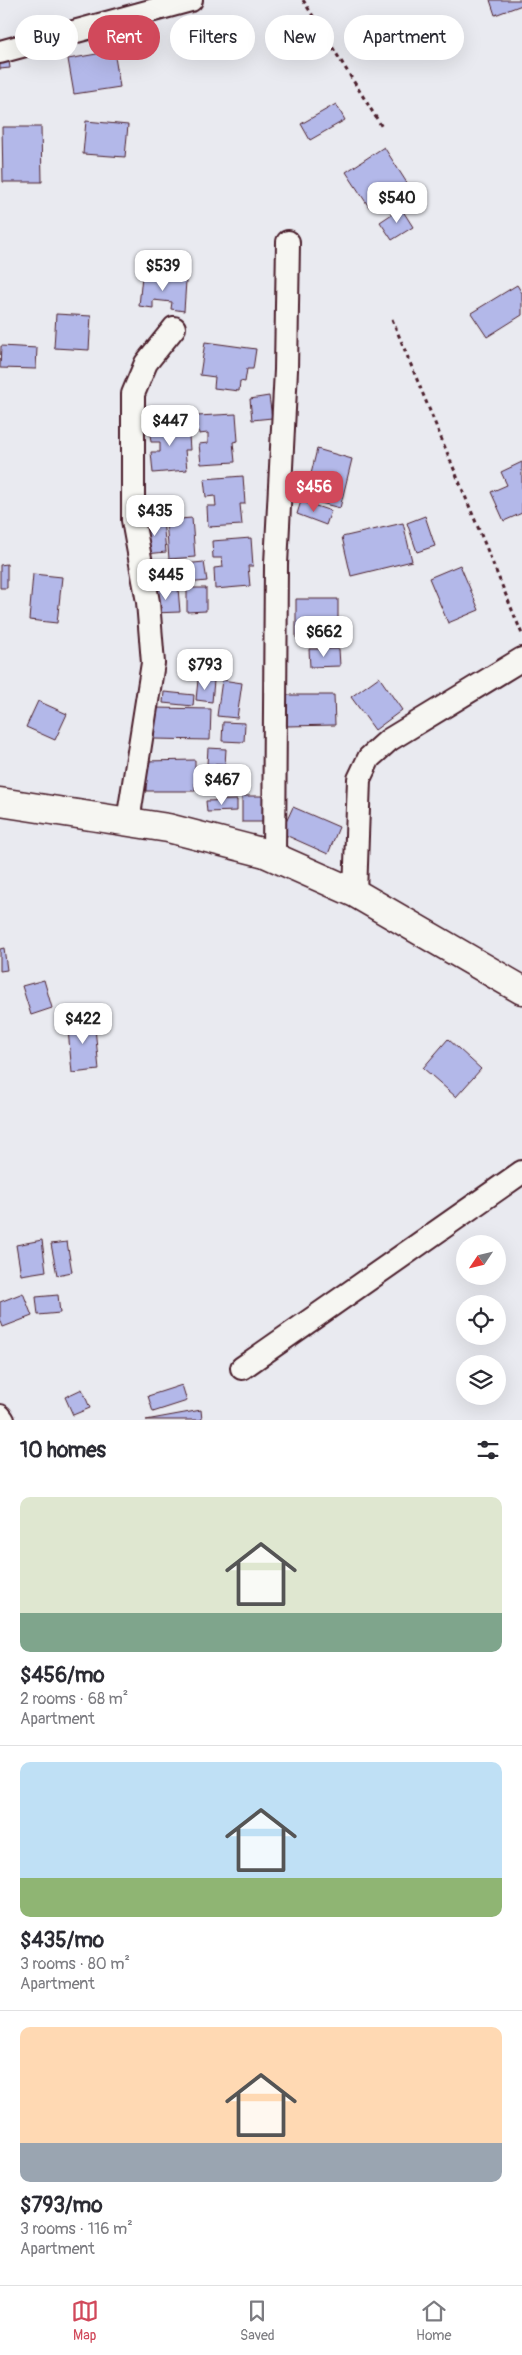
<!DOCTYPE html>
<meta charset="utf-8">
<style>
:root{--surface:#fff;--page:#f2f2f3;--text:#2b2b33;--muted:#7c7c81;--line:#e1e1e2;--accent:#d1495b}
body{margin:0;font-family:Pangolin,sans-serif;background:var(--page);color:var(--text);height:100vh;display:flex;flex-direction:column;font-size:19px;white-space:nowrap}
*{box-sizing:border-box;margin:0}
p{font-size:16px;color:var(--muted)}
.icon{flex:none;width:28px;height:28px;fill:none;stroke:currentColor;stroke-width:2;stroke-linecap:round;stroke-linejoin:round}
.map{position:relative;height:1420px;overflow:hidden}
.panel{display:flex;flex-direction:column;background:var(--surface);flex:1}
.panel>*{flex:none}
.guide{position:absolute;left:15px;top:15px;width:492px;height:45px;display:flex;gap:10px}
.needle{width:32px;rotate:235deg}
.fabs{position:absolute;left:456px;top:1235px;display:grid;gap:10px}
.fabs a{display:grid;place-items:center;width:50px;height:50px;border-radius:50%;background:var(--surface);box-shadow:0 5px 20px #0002;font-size:25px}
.price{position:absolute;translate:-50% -42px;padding:0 11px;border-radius:10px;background:#fff;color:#222;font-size:16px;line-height:32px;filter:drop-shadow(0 1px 2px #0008)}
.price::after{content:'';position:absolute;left:50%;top:30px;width:15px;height:11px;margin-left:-8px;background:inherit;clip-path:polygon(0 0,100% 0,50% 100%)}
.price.on{background:var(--accent);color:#fff}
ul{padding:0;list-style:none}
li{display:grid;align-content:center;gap:10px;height:265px;padding:0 20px}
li+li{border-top:1px solid var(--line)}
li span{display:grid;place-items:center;height:155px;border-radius:10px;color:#555}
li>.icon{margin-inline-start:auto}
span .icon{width:90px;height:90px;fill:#fffc;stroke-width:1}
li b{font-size:21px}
h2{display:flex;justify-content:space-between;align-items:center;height:60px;padding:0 20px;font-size:21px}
.chip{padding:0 18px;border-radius:22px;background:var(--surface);box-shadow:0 5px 20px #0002;font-size:18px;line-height:45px}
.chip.on{background:var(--accent);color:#fff}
.dock{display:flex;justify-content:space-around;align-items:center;height:70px;border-top:1px solid var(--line);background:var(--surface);font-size:14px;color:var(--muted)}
.dock a{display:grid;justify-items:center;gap:2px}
.dock .on{color:var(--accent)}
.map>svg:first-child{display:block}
</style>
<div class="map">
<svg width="522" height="1420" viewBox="0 0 522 1420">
<rect width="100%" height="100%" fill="#e9eaf0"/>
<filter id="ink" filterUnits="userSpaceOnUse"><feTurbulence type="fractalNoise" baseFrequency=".02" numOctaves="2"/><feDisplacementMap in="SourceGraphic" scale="10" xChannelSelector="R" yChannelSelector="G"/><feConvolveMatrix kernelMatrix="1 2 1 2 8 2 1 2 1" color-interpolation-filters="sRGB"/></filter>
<g filter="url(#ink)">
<!-- building -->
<path fill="#b3b8e9" stroke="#4a1f2b" d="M490 0H522V5L495 15Z
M114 51 120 87 74 94 68 59Z
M8 54 10 68 0 69V56Z
M336 104 345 120 310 140 301 124Z
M86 121 128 125 125 157 83 154Z
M2 127H41L42 182H3Z
M384 147 407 183 369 207 346 172Z
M401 208 413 227 392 240 380 222Z
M142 276 186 281 184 311 171 309 172 302 153 300V308L139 306Z
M517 285 522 293V315L487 337 471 313Z
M56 314 91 316 89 350 54 348Z
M205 342 256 349 253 369H247L245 382 240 381 239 391 214 388 215 377 200 375Z
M1 346 37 348 36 369 0 368Z
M269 396 272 418 252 420 250 399Z
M236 414 238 441 233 442 235 462 201 464 199 444 208 443V433L199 434 197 416Z
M188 422 190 450H185L187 470 153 473 151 452H160V442H151L149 425Z
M317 449 352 459 340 508 305 499Z
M522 462V513L504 521 491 492 507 485 501 472Z
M243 476 245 504H240L242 525 208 527 207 506H216L215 496 206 497 204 479Z
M301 501 331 511 326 525 297 514Z
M425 516 435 546 417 552 407 523Z
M192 518 195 557 169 559 166 520Z
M163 520 166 552 146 554 143 522Z
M403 523 412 561 351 576 342 537Z
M251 538 253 566H248L250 586 215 589 214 568 223 567 222 558H213L212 541Z
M204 562 207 581 187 583 184 564Z
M7 564V588H0V565Z
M460 565 479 610 448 623 429 578Z
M33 574 62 577 57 623 29 620Z
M178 588 180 612 153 613 151 590Z
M187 588H206V611L187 612Z
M296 599H338V639L296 638Z
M309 649H339L340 666 310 667Z
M379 677 402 710 375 730 351 697Z
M198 680 214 681 212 702 196 700Z
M222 680 242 683 237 718 217 716Z
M164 692 194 695 193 706 163 703Z
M287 695H334L335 725 287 726Z
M38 701 67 714 55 740 26 727Z
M155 708 211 709 210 740 154 739Z
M223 722 245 723 244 742 222 741Z
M208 748 226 749 225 765 207 764Z
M195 760V791H146L145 761Z
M201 768H214V783H201Z
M228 768 248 770 246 790 226 788Z
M242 796H265V822H242Z
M237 800V811L207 812 206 801Z
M293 807 339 827 328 854 281 833Z
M4 948 7 970 0 971V949Z
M44 980 52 1008 31 1015 22 986Z
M94 1017 99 1070 72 1073 67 1019Z
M448 1039 481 1069 456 1097 423 1068Z
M42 1240 46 1271 21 1275 16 1245Z
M67 1242 72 1272 57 1275 51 1244Z
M23 1293 32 1316 3 1327 0 1319V1302Z
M58 1295 60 1313 38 1315 36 1297Z
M182 1385 187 1401 153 1412 148 1396Z
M82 1389 90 1408 73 1415 65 1397Z
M201 1410 202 1420H146Z"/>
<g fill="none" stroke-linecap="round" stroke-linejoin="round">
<!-- street casing -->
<g stroke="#4a1f2b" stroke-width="26">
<path id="street" d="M0 52 191 0
M128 821 153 663 148 602 133 520V394L146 363 174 328
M274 857 276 564 286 370 288 242
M355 893 359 779 369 758 389 740 522 659
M242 1368 522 1172
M0 1416 3 1420"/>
</g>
<!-- secondary casing -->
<g stroke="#4a1f2b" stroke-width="31">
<path id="secondary" d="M0 802 168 828 265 853 355 893 522 990"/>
</g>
<!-- path -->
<path stroke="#4a1f2b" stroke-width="3" stroke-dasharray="4 4" stroke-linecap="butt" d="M303 0 382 127
M392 319 522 634"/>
<!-- street -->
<use href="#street" stroke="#f6f6f2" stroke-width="22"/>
<!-- secondary -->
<use href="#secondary" stroke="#f6f6f2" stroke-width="28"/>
</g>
</g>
</svg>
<div class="fabs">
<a><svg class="needle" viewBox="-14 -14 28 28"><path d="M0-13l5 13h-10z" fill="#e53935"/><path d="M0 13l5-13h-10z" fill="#7c7c81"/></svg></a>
<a><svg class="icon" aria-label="locate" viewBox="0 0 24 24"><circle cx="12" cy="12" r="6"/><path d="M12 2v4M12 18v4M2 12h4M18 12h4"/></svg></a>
<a><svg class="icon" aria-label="layers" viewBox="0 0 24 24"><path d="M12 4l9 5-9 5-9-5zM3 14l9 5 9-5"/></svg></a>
</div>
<b class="price" style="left:397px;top:224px">$540</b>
<b class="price" style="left:163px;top:292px">$539</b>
<b class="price" style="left:170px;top:447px">$447</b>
<b class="price on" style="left:314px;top:513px">$456</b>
<b class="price" style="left:155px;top:537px">$435</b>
<b class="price" style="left:166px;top:601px">$445</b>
<b class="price" style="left:324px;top:658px">$662</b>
<b class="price" style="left:205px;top:691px">$793</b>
<b class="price" style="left:222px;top:806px">$467</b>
<b class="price" style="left:83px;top:1045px">$422</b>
<div class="guide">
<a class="chip">Buy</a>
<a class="chip on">Rent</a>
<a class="chip">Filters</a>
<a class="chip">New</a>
<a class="chip">Apartment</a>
</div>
</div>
<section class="panel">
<h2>10 homes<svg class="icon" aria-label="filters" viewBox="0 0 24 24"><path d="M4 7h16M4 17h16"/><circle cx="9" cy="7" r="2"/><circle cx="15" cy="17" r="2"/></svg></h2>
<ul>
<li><span style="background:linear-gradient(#dfe7d0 75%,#7fa58c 0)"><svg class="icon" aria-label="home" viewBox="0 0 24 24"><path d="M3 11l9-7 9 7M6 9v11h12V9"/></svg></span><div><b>$456/mo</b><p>2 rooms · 68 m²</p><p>Apartment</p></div></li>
<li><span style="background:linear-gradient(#bfe0f5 75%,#8fb573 0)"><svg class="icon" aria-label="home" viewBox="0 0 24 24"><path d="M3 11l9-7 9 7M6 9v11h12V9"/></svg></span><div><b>$435/mo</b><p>3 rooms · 80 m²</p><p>Apartment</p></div></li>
<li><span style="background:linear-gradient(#ffd9b3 75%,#9aa5b1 0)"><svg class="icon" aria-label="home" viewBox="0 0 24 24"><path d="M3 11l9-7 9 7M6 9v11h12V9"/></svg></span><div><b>$793/mo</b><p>3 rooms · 116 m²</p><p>Apartment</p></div></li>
</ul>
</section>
<nav class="dock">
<a class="on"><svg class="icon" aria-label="map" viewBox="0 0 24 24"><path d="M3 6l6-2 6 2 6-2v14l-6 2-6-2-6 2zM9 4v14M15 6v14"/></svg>Map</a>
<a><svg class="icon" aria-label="saved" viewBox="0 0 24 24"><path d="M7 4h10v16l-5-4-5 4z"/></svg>Saved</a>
<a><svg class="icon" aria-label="home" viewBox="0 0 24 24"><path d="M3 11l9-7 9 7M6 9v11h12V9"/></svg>Home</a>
</nav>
